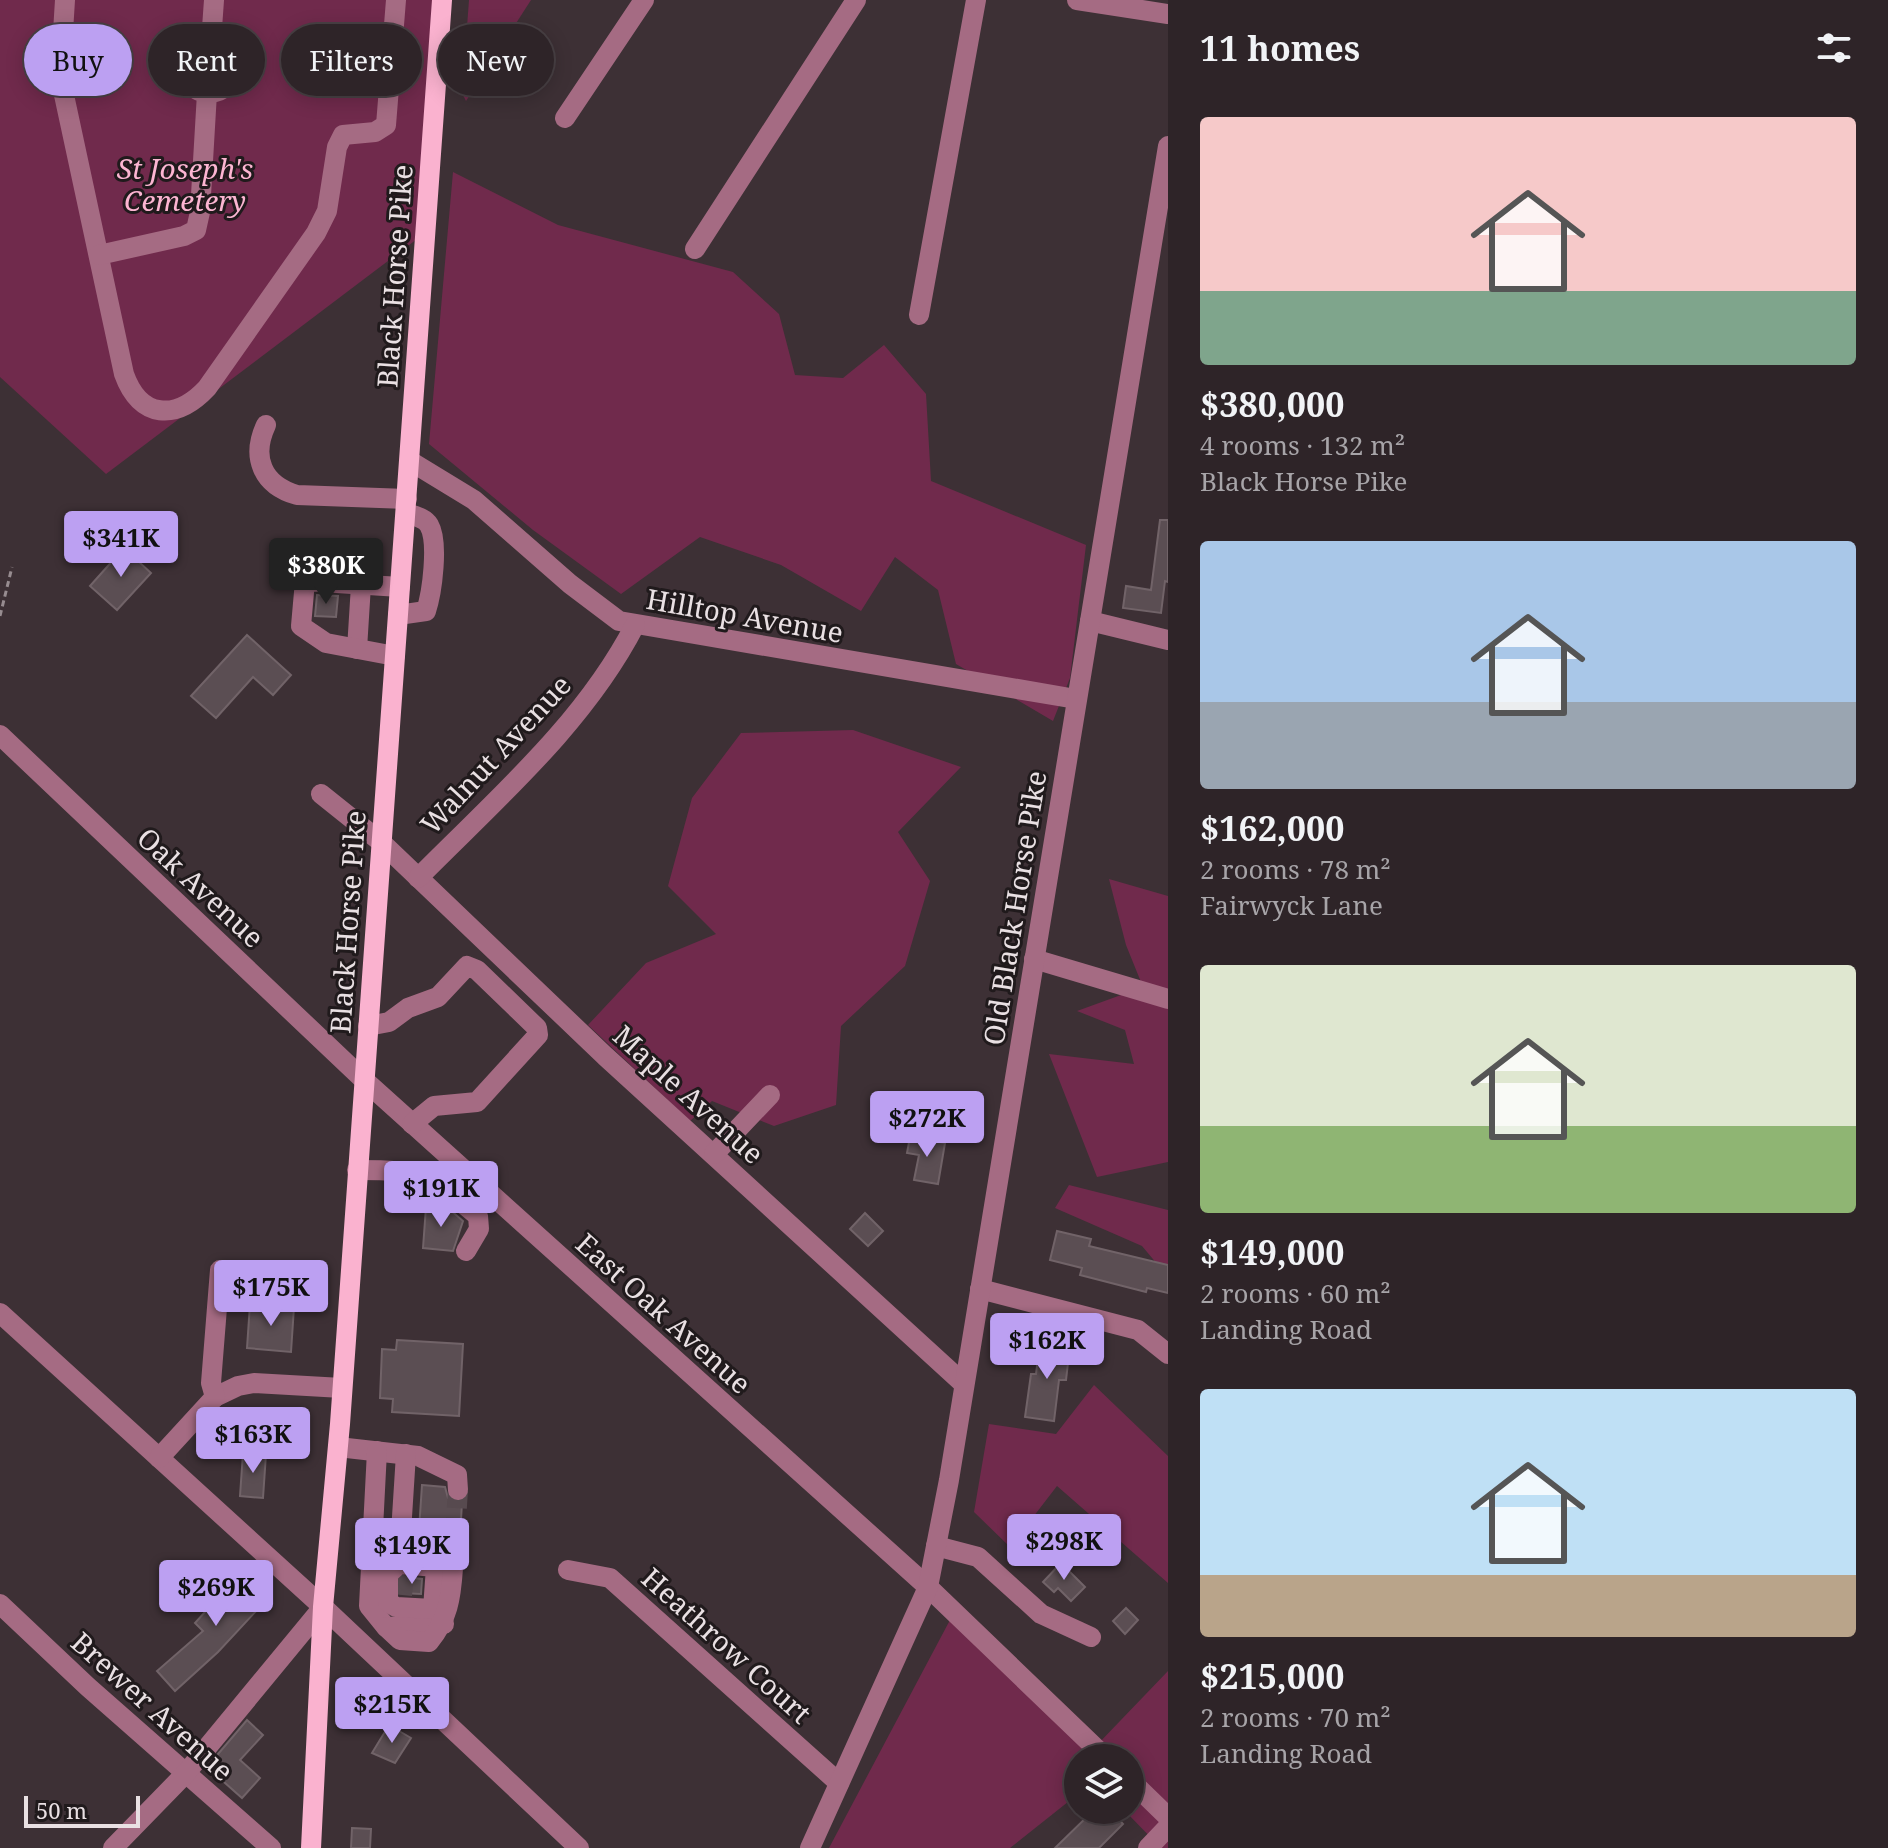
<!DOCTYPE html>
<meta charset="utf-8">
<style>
:root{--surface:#2e2428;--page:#3a3034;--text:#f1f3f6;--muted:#a7a4a8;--line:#494145;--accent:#bca0f2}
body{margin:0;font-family:"Noto Serif",serif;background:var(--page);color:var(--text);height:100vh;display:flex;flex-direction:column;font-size:30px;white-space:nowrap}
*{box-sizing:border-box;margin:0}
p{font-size:26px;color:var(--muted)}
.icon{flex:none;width:44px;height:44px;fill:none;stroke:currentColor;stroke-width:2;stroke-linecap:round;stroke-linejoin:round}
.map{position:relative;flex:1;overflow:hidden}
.details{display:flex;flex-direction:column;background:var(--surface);width:720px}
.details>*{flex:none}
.guide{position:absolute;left:24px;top:24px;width:760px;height:72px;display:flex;gap:16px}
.fabs{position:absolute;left:1064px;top:1744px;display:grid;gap:16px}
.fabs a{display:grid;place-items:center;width:80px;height:80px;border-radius:50%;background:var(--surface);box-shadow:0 4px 20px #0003,0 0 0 2px var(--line);font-size:40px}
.scale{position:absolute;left:24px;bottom:20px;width:116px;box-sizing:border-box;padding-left:8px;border:4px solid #e9e0e3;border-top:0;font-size:22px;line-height:28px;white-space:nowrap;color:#e9e0e3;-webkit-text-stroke:6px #201a1c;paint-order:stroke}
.price{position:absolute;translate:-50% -68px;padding:0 18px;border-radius:8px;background:var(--accent);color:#111;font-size:26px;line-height:52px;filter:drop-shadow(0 2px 4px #0008)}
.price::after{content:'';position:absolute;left:50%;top:48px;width:24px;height:18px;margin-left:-12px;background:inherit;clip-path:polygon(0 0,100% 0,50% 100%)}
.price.active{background:#222;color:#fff}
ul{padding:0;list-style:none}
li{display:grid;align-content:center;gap:16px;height:424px;padding:0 32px}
li span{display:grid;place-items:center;height:248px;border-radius:8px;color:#555}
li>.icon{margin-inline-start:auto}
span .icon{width:144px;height:144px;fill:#fffc;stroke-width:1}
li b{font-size:34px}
h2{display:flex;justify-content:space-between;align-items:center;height:96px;padding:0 32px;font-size:34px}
.tag{padding:0 28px;border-radius:36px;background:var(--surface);box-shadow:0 4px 20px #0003,0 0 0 2px var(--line);font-size:28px;line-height:72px}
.tag.active{background:var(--accent);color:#111}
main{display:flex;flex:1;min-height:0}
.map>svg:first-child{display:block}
.green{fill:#702a4c}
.building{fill:#5b4e53;stroke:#716368;stroke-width:2}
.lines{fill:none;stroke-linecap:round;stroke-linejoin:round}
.minor-tunnel{stroke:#574a4f;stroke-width:20;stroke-dasharray:20 10;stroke-linecap:butt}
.path{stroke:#978c90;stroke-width:3;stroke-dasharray:6 4;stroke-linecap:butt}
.minor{stroke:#a56b83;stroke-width:20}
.major{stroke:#fab2cf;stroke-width:20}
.labels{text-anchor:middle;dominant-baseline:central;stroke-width:6;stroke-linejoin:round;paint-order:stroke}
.park-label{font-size:28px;font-style:italic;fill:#fcb5d2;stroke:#201a1c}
.street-label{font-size:28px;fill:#e9e0e3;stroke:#201a1c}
</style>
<main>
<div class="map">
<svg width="1168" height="1848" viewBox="0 0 1168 1848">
<rect width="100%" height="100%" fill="#3d3035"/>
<g class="green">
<path d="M0,0H442L425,233L106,474L0,377Z"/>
<path d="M469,0H531L466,101L462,93Z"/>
<path d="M453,172L558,225L733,272L779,314L795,375L843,378L884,345L926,394L931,481L1086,545L1070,678L1053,721L956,664L938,590L895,557L861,611L781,565L700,537L621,594L533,530L429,444Z"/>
<path d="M853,730L961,767L898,832L930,881L905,966L841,1026L836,1105L774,1126L712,1101L690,1121L588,1025L646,963L716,934L668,886L692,798L741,733Z"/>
<path d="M1109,879L1168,896V1162L1097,1177L1049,1054L1134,1064L1125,1030L1077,1011L1143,987L1126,945Z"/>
<path d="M1069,1185L1168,1210V1277L1142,1246L1055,1208Z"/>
<path d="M1094,1385L1168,1456V1583L1057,1486L1010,1547L974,1512L989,1424L1056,1434Z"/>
<path d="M950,1620L1096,1746L1168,1671V1848H1161L1124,1810H1130V1758H1078V1794L1010,1848H829Z"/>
</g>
<g class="building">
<path d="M1160,520H1168V582L1165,581L1161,613L1123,608L1126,586L1151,590Z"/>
<path d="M124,548L151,573L117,610L90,586Z"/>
<path d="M317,595L338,596L336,617L315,616Z"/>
<path d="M247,635L291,675L273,695L253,677L216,718L191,696Z"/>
<path d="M910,1137L945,1143L938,1184L914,1180L919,1155L907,1153Z"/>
<path d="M426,1207L448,1208L463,1221L453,1251L423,1248Z"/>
<path d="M865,1213L883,1231L868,1246L850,1229Z"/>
<path d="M1057,1231L1091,1239L1089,1246L1168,1265V1293L1147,1288L1146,1292L1080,1275L1082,1268L1050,1260Z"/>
<path d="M250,1304L294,1307L291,1352L247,1348Z"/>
<path d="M397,1340L463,1344L459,1416L392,1412L393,1399L380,1398L382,1349L396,1350Z"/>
<path d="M1040,1342L1070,1346L1066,1380H1059L1054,1421L1025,1417L1031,1374H1036Z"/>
<path d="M243,1453L266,1454L263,1498L240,1496Z"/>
<path d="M422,1485L445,1487L448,1498L462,1502L459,1557L445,1558L439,1555L440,1531L419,1530Z"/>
<path d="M1061,1563L1085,1587L1071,1601L1058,1588L1054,1592L1043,1582Z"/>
<path d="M244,1569L271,1595L218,1652L175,1691L157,1671L203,1631L195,1623Z"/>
<path d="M404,1577L422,1579L421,1594L401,1593Z"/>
<path d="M1126,1608L1138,1620L1125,1634L1113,1621Z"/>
<path d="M247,1720L263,1735L240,1760L260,1778L242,1798L207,1767Z"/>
<path d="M389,1725L411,1738L395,1763L372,1753Z"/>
<path d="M1094,1810H1110L1123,1824L1099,1848H1055Z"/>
<path d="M352,1828L371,1829L370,1848H351Z"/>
</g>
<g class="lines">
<g class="minor-tunnel">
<path d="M453,1568L458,1490"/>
<path d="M402,1595L404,1575"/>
</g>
<path class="path" d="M0,616L12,567"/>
<g class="minor">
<path d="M65,0L61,64L64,95L124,374C140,419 176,421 207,388L316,233L327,211L337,147L343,135L375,132L386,125L396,0"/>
<path d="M1077,0L1168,14"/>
<path d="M211,42L214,0"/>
<circle cx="209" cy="68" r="25"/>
<path d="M565,118L644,0"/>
<path d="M695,249L856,0"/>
<path d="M99,255L184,236L196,230L200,212L207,93"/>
<path d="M919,315L976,0"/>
<path d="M266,425C251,457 262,485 297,495L407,499"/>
<path d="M410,461L474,500L570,584L619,621L1076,699"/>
<path d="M398,615L426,611C432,593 439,542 429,525C424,517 414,516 406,513"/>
<path d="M1090,621L1168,640"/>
<path d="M357,649L361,585"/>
<path d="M395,656L326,643L301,626L305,581L400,587"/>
<path d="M0,735L364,1080L928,1587L1106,1758"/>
<path d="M321,794L381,842L605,1056L964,1384"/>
<path d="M418,878C495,800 584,724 635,625"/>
<path d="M1034,959L1168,999"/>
<path d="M368,1026L389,1022L408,1008L438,997L467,966L477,970L537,1028L538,1035L477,1102L434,1106L412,1124"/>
<path d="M714,1154L770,1095"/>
<path d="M357,1170C423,1170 428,1174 478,1216L479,1229L466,1251"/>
<path d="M980,1289L1138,1330L1168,1354"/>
<path d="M0,1313L323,1607L579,1848"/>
<path d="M215,1397L238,1386L254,1383L342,1388"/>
<path d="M338,1447L418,1456L457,1475L458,1490"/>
<path d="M377,1451L369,1606L386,1627L444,1624"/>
<path d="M159,1458L215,1397L211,1383L220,1270L258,1273"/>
<path d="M936,1546L978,1557L1041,1614L1091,1637"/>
<path d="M399,1564L436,1567L433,1609L396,1607L388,1602V1574L399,1564L406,1454"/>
<path d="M568,1570L610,1578L839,1783"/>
<path d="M0,1604L88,1687L271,1848"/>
<path d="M386,1627L400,1640L429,1642C448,1619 451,1598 453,1568"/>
<path d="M1130,1780L1168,1817"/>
<path d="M113,1848L186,1773L323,1607"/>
<path d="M810,1848L928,1587L949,1480L1168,146"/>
<path d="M1148,1848L1168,1827"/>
</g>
<path class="major" d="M311,1848L323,1607L340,1424L442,0"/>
</g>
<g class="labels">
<g class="park-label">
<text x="185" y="168">St Joseph's<tspan x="185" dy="32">Cemetery</tspan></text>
</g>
<g class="street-label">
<text transform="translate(394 276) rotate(-86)">Black Horse Pike</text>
<text transform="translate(745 615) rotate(10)">Hilltop Avenue</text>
<text transform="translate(495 754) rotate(-47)">Walnut Avenue</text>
<text transform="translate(201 887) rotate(43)">Oak Avenue</text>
<text transform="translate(1014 908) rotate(-81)">Old Black Horse Pike</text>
<text transform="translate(347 922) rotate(-86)">Black Horse Pike</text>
<text transform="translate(689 1094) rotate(42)">Maple Avenue</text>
<text transform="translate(664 1313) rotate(42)">East Oak Avenue</text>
<text transform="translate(727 1645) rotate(42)">Heathrow Court</text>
<text transform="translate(153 1706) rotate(42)">Brewer Avenue</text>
</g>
</g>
</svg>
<div class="fabs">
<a><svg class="icon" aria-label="layers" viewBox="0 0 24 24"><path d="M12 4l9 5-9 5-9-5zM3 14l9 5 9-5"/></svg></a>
</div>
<div class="scale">50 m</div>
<b class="price" style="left:121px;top:579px">$341K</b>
<b class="price active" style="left:326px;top:606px">$380K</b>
<b class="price" style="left:927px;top:1159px">$272K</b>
<b class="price" style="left:441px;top:1229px">$191K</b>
<b class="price" style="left:271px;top:1328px">$175K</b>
<b class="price" style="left:1047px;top:1381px">$162K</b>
<b class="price" style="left:253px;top:1475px">$163K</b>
<b class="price" style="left:1064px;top:1582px">$298K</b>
<b class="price" style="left:412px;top:1586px">$149K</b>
<b class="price" style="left:216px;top:1628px">$269K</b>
<b class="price" style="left:392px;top:1745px">$215K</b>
<div class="guide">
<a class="tag active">Buy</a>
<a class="tag">Rent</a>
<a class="tag">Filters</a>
<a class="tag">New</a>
</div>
</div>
<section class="details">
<h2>11 homes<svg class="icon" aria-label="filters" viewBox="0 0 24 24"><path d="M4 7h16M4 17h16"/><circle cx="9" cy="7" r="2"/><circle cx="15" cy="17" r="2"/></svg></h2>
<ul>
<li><span style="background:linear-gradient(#f6c9c9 70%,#7fa58c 0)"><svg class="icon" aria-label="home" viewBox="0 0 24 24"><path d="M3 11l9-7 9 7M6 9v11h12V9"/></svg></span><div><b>$380,000</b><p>4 rooms · 132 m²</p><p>Black Horse Pike</p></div></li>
<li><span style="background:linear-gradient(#a9c7e8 65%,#9aa5b1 0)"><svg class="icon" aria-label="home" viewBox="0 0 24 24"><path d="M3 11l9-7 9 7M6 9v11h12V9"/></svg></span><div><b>$162,000</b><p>2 rooms · 78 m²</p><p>Fairwyck Lane</p></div></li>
<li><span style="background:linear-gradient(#dfe7d0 65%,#8fb573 0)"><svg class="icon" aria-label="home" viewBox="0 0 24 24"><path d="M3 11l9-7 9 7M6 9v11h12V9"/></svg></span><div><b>$149,000</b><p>2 rooms · 60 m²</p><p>Landing Road</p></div></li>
<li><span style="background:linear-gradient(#bfe0f5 75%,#b9a48a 0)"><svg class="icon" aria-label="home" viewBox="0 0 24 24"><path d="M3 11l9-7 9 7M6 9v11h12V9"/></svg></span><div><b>$215,000</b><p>2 rooms · 70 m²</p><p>Landing Road</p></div></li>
</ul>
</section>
</main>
